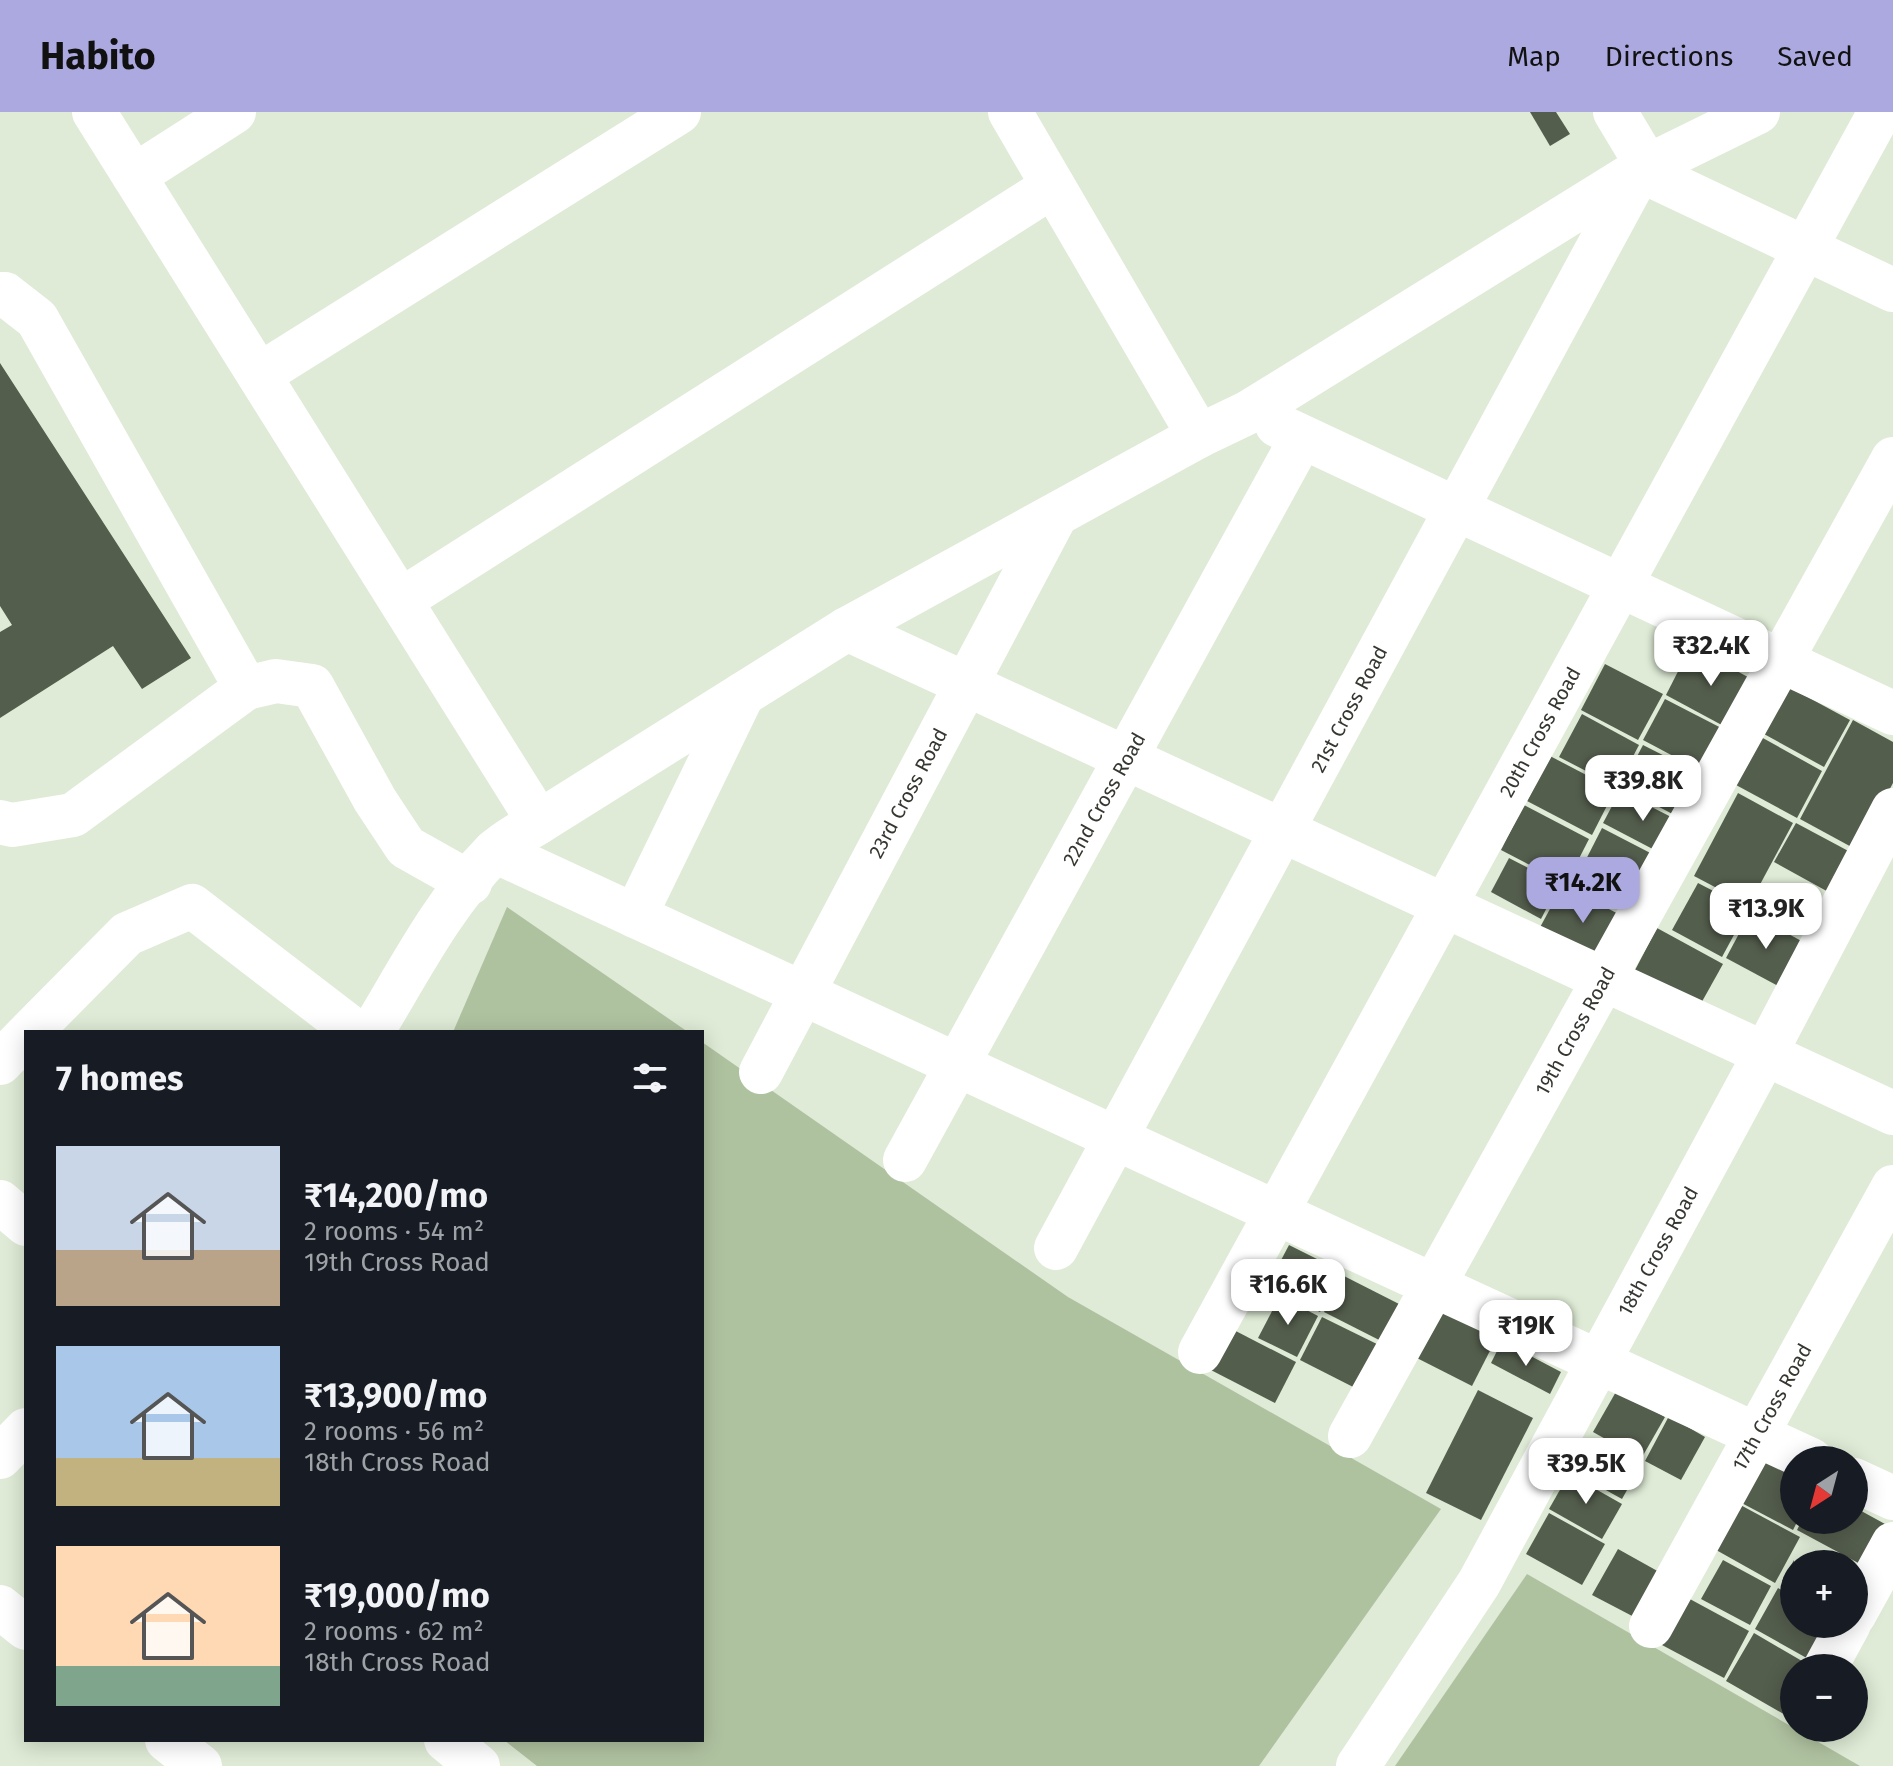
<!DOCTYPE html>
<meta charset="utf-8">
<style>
:root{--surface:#171b24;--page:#20242c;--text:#f1f3f6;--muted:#9ea1a6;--accent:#aca9e0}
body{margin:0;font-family:"Fira Sans",sans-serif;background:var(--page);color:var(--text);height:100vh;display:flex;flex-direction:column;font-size:30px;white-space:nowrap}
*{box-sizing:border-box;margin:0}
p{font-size:26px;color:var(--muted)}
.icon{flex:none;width:44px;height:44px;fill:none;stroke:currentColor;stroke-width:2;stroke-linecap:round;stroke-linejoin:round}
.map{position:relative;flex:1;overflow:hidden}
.details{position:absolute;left:24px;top:918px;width:680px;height:712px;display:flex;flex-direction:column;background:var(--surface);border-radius:0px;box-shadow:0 4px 20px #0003}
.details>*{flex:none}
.needle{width:52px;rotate:216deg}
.fabs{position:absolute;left:1780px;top:1334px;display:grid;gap:16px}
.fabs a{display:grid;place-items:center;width:88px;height:88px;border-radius:50%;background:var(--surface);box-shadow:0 4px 20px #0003;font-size:40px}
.price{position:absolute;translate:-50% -68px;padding:0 18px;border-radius:16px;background:#fff;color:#222;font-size:26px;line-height:52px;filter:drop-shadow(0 2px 4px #0008)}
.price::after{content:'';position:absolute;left:50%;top:48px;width:24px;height:18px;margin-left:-12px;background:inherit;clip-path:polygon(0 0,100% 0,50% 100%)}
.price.selected{background:var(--accent);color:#111}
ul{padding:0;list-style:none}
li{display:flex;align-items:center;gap:24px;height:200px;padding:0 32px}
li span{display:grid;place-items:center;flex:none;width:224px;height:160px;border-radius:0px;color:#555}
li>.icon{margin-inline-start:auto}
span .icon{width:96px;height:96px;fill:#fffc;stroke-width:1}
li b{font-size:34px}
h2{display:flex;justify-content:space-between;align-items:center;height:96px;padding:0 32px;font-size:34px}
header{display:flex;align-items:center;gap:48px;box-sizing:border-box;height:112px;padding:0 40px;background:var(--accent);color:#111}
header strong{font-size:38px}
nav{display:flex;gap:44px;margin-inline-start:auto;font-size:28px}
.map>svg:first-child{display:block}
.green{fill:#afc2a0}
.building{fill:#545e4d}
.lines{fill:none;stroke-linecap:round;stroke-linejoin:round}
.minor{stroke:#fff;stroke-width:44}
.labels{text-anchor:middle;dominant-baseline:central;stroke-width:8;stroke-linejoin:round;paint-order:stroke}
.street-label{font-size:20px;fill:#343830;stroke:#fff}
</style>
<header>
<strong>Habito</strong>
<nav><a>Map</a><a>Directions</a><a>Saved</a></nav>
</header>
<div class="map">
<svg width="1893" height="1654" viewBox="0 0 1893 1654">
<rect width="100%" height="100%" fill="#dfebd6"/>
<g class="green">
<path d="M507,795L688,920H453Z"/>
<path d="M702,930L1068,1185L1441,1397L1259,1654H537L504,1628H702Z"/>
<path d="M1527,1462L1860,1654H1395Z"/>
</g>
<g class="building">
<path d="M1530,0H1556L1570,22L1550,34Z"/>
<path d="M0,251L191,546L142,577L113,534L0,606V520L12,513L0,494Z"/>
<path d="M1691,534L1757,570L1731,618L1666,583Z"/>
<path d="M1605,552L1663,582L1638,628L1581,598Z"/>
<path d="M1789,575L1850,608L1824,655L1764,622Z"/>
<path d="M1665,587L1729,620L1707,662L1643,628Z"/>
<path d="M1582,602L1639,633L1617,675L1559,645Z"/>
<path d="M1853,608L1893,630V671L1857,738L1800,707Z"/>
<path d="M1761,625L1822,659L1797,706L1736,673Z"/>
<path d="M1643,633L1704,664L1682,707L1621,675Z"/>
<path d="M1550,644L1615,678L1592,723L1527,689Z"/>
<path d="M1620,679L1683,711L1666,744L1603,711Z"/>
<path d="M1738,681L1793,711L1749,793L1694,764Z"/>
<path d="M1524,693L1589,727L1566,772L1501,738Z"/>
<path d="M1796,711L1854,742L1832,782L1774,750Z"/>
<path d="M1602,716L1660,746L1630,803L1573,773Z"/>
<path d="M1509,746L1559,772L1541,807L1491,780Z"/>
<path d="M1698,771L1748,797L1722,845L1672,818Z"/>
<path d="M1563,773L1628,807L1604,853L1538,819Z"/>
<path d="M1750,801L1807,832L1782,876L1726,846Z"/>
<path d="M1657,816L1723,852L1699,895L1634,860Z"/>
<path d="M1289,1133L1341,1159L1320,1200L1268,1173Z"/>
<path d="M1342,1163L1403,1194L1385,1231L1324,1200Z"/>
<path d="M1280,1184L1318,1204L1297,1245L1258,1226Z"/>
<path d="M1436,1193L1497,1225L1472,1274L1411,1243Z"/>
<path d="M1322,1205L1383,1235L1361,1279L1300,1248Z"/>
<path d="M1228,1215L1296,1250L1275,1291L1207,1256Z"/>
<path d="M1502,1229L1561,1260L1550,1282L1491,1251Z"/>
<path d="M1478,1278L1533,1306L1481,1408L1426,1381Z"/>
<path d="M1617,1278L1665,1305L1641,1347L1593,1320Z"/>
<path d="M1669,1304L1705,1325L1681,1368L1645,1349Z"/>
<path d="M1594,1327L1641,1353L1622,1387L1575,1361Z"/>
<path d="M1759,1342L1794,1361V1408H1798L1793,1418L1734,1387Z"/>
<path d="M1569,1362L1622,1392L1602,1427L1549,1397Z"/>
<path d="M1733,1389L1800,1425L1775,1471L1709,1434Z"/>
<path d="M1854,1395L1885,1412L1862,1453L1797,1418L1802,1408H1854Z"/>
<path d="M1549,1401L1605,1432L1582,1473L1526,1442Z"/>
<path d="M1618,1437L1661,1461L1636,1506L1592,1483Z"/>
<path d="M1723,1448L1771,1474L1750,1513L1701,1487Z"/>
<path d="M1794,1448V1476L1782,1469Z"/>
<path d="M1778,1476L1794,1485V1512H1833L1812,1549L1755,1517Z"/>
<path d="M1688,1486L1749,1519L1724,1566L1662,1533Z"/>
<path d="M1754,1521L1814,1556H1794V1593L1787,1604L1726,1569Z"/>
</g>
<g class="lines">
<g class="minor">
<path d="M94,0L539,710"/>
<path d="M1010,0L1199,324"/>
<path d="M1615,0L1648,55"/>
<path d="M134,64L234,0"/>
<path d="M0,182H5L37,207L246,576L73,703L12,713L0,710"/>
<path d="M259,263L679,0"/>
<path d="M1277,313L1893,601"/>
<path d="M401,488L1053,74"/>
<path d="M847,517L1893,1001"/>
<path d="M246,576L276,569L312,574L375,688L406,735L470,771"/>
<path d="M495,739L1811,1348"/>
<path d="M635,804L743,582"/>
<path d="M30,920L127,822L192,794L356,920"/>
<path d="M372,920C409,859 443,792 493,741C506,728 525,719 539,710L847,517L1199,324L1249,300L1640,58L1758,0"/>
<path d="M0,951L26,924"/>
<path d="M761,960L1056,403"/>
<path d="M905,1048L1302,325"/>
<path d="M0,1090L26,1112"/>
<path d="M1056,1136L1640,58L1893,178"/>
<path d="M1200,1240L1880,0"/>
<path d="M1350,1324L1893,347"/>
<path d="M0,1345L26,1318"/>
<path d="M1854,1368L1893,1386"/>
<path d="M0,1495L26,1516"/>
<path d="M1854,1503L1893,1432"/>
<path d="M1651,1514L1893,1075"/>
<path d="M1825,1556L1849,1512"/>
<path d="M167,1628L200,1654"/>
<path d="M446,1628L478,1654"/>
<path d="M1358,1654L1479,1471L1765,942L1893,698"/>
</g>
</g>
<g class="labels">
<g class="street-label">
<text transform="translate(1349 597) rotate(-62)">21st Cross Road</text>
<text transform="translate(1540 620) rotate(-61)">20th Cross Road</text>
<text transform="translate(908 681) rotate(-62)">23rd Cross Road</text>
<text transform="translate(1104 687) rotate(-61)">22nd Cross Road</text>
<text transform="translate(1575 919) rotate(-61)">19th Cross Road</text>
<text transform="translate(1658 1139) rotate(-61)">18th Cross Road</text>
<text transform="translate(1772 1295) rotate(-61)">17th Cross Road</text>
</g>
</g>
</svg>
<div class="fabs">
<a><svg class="needle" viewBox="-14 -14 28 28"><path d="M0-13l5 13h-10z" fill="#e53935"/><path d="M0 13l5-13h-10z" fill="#9ea1a6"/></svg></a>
<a>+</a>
<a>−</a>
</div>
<b class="price" style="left:1711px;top:576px">₹32.4K</b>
<b class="price" style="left:1643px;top:711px">₹39.8K</b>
<b class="price selected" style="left:1583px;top:813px">₹14.2K</b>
<b class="price" style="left:1766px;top:839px">₹13.9K</b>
<b class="price" style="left:1288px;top:1215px">₹16.6K</b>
<b class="price" style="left:1526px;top:1256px">₹19K</b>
<b class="price" style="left:1586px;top:1394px">₹39.5K</b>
<section class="details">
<h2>7 homes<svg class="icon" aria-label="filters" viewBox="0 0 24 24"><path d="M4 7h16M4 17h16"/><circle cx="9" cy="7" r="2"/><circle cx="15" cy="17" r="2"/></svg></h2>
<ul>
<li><span style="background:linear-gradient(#c9d6e8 65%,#b9a48a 0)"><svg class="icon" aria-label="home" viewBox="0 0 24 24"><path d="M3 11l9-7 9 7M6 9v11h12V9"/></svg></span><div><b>₹14,200/mo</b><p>2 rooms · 54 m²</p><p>19th Cross Road</p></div></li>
<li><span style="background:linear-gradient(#a9c7e8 70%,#c2b280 0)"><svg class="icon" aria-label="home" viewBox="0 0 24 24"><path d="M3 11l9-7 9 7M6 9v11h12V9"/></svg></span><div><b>₹13,900/mo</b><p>2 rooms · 56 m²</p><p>18th Cross Road</p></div></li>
<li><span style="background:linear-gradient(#ffd9b3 75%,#7fa58c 0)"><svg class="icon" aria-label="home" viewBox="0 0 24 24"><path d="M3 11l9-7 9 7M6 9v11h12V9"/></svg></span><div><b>₹19,000/mo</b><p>2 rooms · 62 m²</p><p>18th Cross Road</p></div></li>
</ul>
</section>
</div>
